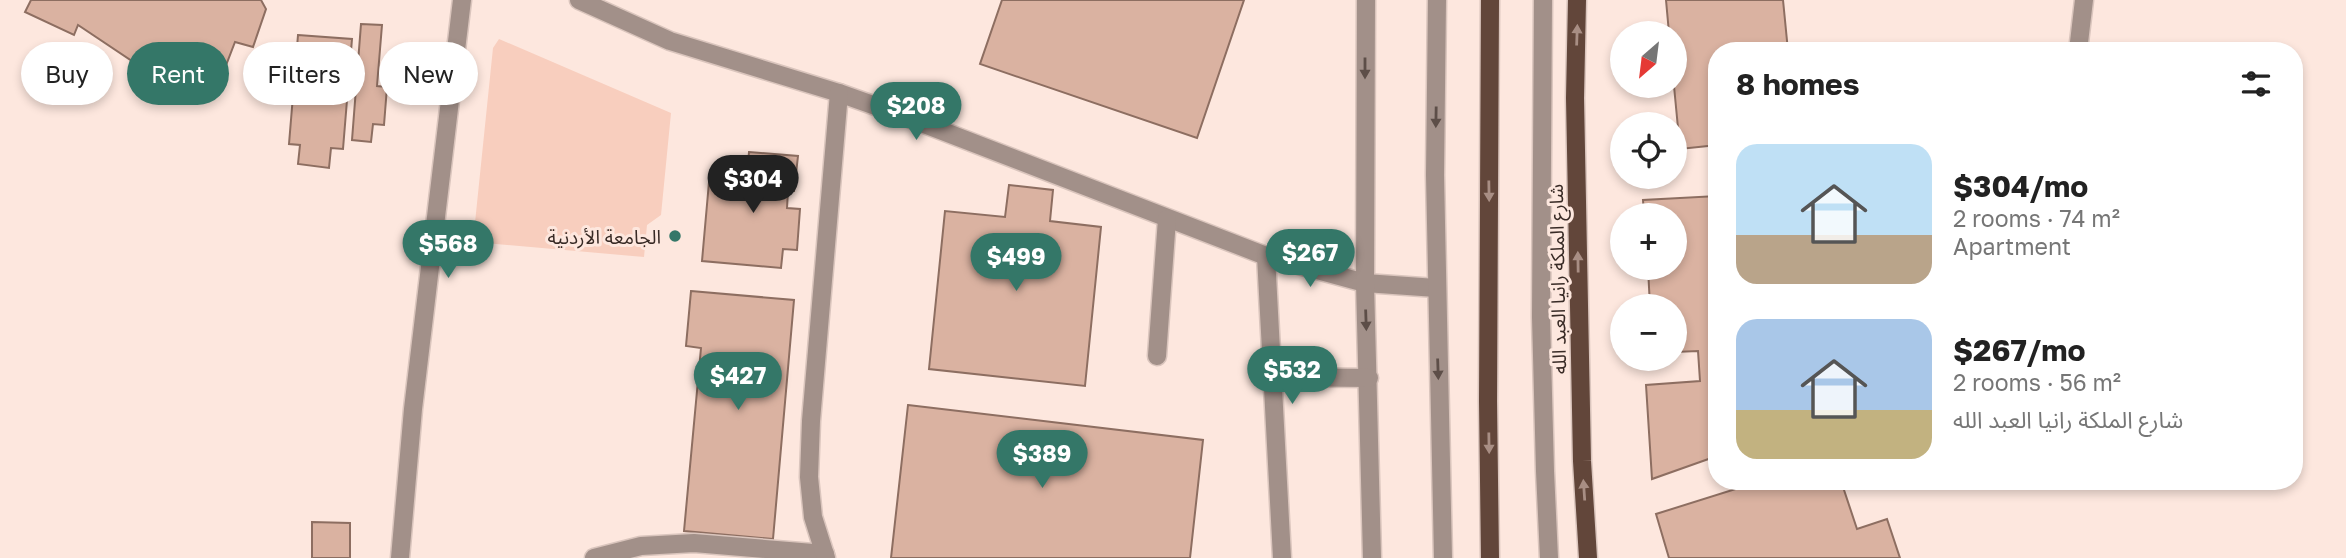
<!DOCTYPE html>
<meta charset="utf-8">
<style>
:root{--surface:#fff;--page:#f2f2f2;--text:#222;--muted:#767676;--accent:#347768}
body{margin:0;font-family:"Golos Text","Noto Sans Arabic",sans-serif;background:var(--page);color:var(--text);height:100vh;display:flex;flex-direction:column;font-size:26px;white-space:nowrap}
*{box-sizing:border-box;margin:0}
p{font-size:23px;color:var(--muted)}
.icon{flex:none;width:38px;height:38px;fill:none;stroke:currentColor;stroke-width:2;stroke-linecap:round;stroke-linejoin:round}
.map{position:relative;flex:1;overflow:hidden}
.sheet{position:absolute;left:1708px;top:42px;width:595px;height:448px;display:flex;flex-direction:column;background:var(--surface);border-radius:28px;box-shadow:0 4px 10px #0003}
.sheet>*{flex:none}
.guide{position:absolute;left:21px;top:42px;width:665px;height:63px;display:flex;gap:14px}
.needle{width:46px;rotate:208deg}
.buttons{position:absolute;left:1610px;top:21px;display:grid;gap:14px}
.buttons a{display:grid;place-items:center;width:77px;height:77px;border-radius:50%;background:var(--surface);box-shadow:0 4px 10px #0003;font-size:35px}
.price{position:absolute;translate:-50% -60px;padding:0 16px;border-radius:24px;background:var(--accent);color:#fff;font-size:23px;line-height:46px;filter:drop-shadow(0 2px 4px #0008)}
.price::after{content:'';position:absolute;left:50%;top:42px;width:21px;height:16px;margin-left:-10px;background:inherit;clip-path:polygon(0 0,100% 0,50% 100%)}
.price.active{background:#222;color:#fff}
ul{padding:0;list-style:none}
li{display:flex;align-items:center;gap:21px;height:175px;padding:0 28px}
li span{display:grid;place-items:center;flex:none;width:196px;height:140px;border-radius:21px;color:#555}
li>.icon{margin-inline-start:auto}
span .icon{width:84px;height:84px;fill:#fffc;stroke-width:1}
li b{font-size:30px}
h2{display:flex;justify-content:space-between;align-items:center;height:84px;padding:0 28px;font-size:30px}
.chip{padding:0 24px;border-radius:32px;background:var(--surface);box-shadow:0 4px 10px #0003;font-size:24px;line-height:63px}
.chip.active{background:var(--accent);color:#fff}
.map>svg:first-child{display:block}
.green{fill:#f8cebe}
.building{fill:#dab2a1;stroke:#8d6e61;stroke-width:2}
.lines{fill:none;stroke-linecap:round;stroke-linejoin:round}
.minor-casing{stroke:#dac5bd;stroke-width:21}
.major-casing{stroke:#dac5bd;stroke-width:21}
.minor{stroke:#a29089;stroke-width:18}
.major{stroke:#62463a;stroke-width:18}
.oneway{fill:#a88e84}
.oneway2{fill:#5d4e48}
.poi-dot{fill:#347768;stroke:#fde7de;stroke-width:2.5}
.labels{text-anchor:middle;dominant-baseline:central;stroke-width:6;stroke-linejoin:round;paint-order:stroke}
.poi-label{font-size:19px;fill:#382a25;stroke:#fde7de;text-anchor:end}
.street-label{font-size:19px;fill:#382a25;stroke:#fde7de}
</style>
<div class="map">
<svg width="2346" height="558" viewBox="0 0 2346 558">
<rect width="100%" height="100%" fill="#fde7de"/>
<path class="green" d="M499,39L671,113L661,215L647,225L644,257L473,242L493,48Z"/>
<g class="building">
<path d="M31,0H261L266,9L253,47L235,42L215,94L138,65L78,25L74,35L25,12Z"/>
<path d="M1002,0H1244L1197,138L980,64Z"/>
<path d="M1666,0H1783L1788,51H1717V145L1680,149L1674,86L1675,33H1669Z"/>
<path d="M361,24L382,25L377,86L387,87L384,125L373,124L371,142L352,140Z"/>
<path d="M298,35L352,39L343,149L331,148L329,168L298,164L300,145L289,144Z"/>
<path d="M749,152L798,156L794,191H788L787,208L800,209L797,250L783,249L781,268L702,261L709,182L746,186Z"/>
<path d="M1009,185L1053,190L1050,221L1101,227L1085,386L929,369L945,211L1005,217Z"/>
<path d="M1717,196V456L1652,479L1646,385L1700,381L1698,351L1675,352V306H1650L1648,268H1675V215H1644L1643,200Z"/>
<path d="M691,291L794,300L773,539L684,531L701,348L686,346Z"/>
<path d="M908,405L1203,440L1190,558H891Z"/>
<path d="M1761,481H1841L1857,529L1887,519L1900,558H1669L1656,514Z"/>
<path d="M312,522L350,523V558H312Z"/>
</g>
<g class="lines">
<g class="minor-casing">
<g id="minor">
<path d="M579,0L670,41L839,93L901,115L1266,256L1365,283L1436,288"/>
<path d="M1366,0L1365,283L1372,558"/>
<path d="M1437,0L1435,175L1443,558"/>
<path d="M1543,0L1541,317L1545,471L1549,558"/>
<path d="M2078,51L2084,0"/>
<path d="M1266,256L1282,558"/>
<path d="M1157,356L1167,219"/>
<path d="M1271,377L1369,378"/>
<path d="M400,558L413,409L462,0"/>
<path d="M594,558L641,546L694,543L825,554"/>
<path d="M826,558L813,517L809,477L811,421L839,93"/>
</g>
</g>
<g class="major-casing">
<g id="major">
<path d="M1490,0L1488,401L1490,558"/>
<path d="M1577,0L1575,98L1582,461L1588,558"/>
</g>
</g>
<use href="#minor" class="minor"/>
<use href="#major" class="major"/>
</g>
<defs><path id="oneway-solid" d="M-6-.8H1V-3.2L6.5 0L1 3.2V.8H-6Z" transform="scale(1.75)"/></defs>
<g class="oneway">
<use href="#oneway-solid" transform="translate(1577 35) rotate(-88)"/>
<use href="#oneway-solid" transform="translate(1489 191) rotate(89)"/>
<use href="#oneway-solid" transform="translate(1578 262) rotate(-91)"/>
<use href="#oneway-solid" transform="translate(1489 443) rotate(89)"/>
<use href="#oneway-solid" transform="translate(1584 490) rotate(-94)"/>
</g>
<g class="oneway2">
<use href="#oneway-solid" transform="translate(1365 68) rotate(90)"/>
<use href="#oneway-solid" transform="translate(1436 117) rotate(91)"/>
<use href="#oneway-solid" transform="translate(1366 320) rotate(88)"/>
<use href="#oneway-solid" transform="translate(1438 369) rotate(88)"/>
</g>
<circle class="poi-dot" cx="675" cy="236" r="7"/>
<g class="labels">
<g class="poi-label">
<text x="661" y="236">الجامعة الأردنية</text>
</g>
<g class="street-label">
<text transform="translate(1557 279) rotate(-91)">شارع الملكة رانيا العبد الله</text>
</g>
</g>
</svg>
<div class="buttons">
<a><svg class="needle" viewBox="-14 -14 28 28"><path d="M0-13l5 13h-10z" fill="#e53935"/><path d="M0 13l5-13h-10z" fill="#767676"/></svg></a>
<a><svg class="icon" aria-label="locate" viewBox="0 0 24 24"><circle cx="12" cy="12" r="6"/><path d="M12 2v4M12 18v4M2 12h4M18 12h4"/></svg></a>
<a>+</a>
<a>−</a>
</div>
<b class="price" style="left:916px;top:142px">$208</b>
<b class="price active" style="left:753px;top:215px">$304</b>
<b class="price" style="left:448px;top:280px">$568</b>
<b class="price" style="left:1310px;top:289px">$267</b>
<b class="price" style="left:1016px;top:293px">$499</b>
<b class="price" style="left:1292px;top:406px">$532</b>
<b class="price" style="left:738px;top:412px">$427</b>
<b class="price" style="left:1042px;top:490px">$389</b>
<div class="guide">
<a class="chip">Buy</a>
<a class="chip active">Rent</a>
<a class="chip">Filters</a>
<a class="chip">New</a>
</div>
<section class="sheet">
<h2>8 homes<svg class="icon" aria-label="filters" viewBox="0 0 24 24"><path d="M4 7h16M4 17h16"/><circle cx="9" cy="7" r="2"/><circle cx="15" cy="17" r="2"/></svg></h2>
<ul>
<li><span style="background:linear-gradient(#bfe0f5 65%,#b9a48a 0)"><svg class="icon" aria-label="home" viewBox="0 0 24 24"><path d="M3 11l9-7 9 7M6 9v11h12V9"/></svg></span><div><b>$304/mo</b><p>2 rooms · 74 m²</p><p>Apartment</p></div></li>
<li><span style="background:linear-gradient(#a9c7e8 65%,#c2b280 0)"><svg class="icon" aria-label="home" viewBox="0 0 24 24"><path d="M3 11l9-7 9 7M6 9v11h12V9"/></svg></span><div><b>$267/mo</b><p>2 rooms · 56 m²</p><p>شارع الملكة رانيا العبد الله</p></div></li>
</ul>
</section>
</div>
